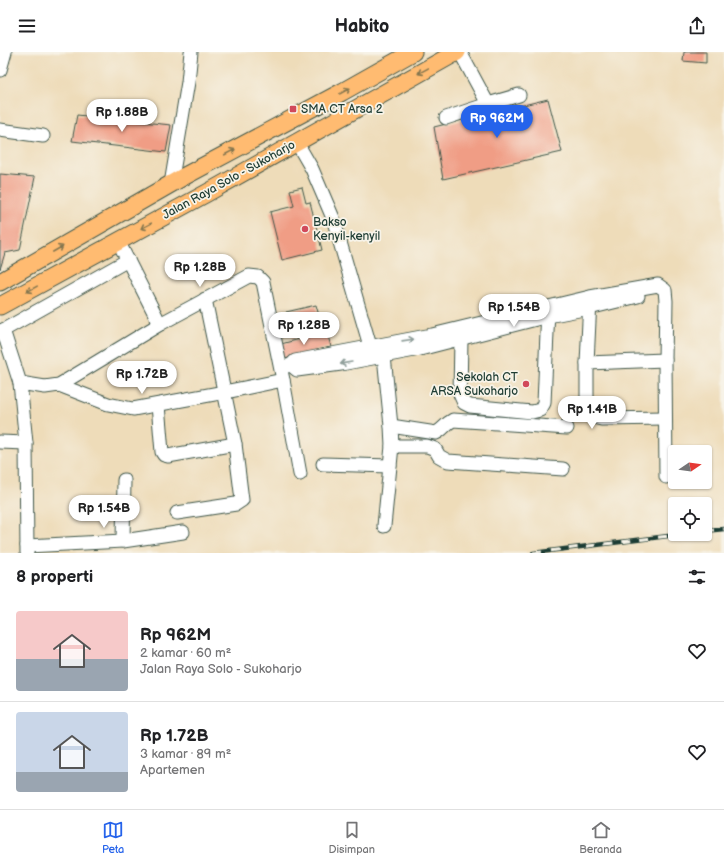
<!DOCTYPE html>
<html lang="id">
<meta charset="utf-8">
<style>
:root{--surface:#fff;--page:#f2f2f2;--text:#202124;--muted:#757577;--line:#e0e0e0;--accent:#2563eb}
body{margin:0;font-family:"Balsamiq Sans",sans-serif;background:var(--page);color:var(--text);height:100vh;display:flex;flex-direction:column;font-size:15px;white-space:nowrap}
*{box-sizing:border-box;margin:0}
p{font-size:13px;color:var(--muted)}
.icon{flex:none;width:22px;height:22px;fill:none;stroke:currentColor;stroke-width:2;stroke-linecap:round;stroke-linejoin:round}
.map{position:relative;height:501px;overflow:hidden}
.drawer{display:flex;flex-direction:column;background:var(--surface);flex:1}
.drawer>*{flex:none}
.needle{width:26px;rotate:77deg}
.controls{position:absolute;left:668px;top:393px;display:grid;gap:8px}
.controls a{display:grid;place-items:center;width:44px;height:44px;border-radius:4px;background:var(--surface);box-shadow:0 1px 3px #0004;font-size:20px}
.price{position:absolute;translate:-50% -34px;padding:0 9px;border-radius:14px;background:#fff;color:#222;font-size:13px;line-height:26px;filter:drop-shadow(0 1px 2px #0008)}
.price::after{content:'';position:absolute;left:50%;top:24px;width:12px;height:9px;margin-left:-6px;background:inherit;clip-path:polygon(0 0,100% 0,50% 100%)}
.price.current{background:var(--accent);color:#fff}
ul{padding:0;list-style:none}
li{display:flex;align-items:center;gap:12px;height:100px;padding:0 16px}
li+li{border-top:1px solid var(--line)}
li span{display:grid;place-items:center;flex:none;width:112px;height:80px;border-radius:4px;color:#555}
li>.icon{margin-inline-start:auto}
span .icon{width:48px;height:48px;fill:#fffc;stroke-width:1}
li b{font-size:17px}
h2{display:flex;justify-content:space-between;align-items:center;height:48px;padding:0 16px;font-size:17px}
header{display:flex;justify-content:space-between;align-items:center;height:52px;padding:0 16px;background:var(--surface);font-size:18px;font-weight:700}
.dock{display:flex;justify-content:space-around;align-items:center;height:56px;border-top:1px solid var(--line);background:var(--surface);font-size:11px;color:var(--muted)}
.dock a{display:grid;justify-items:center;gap:2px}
.dock .current{color:var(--accent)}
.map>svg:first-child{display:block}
.building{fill:#f09d85}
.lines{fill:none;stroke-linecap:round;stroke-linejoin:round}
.minor-casing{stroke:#3e5548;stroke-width:15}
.major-casing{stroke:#3e5548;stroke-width:19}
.minor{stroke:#fff;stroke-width:13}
.major{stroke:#ffbb71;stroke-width:17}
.rail-casing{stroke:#1f3d34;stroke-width:4.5}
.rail{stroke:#f7f3e8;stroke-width:3;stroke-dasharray:9;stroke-linecap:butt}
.oneway{stroke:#84764f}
.oneway2{stroke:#8f9e9a}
.poi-dot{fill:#d1495b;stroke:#f7f3e8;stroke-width:1.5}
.labels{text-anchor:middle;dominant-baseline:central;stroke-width:3.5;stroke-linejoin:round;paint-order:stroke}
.poi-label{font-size:12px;fill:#1f3d34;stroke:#f7f3e8;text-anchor:start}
.street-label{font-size:12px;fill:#1f3d34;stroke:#f7f3e8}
</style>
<header><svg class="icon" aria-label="menu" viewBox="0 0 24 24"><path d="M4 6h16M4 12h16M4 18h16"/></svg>Habito<svg class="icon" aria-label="share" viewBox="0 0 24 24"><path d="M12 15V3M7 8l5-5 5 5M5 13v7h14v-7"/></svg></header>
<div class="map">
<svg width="724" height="501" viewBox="0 0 724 501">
<rect width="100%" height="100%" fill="#f7f3e8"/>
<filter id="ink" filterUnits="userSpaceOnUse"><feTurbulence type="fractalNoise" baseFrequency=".025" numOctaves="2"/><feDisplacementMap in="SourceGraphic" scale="8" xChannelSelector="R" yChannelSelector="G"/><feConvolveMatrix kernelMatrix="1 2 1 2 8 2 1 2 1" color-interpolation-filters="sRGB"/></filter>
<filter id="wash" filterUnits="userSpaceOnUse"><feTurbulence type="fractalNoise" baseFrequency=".012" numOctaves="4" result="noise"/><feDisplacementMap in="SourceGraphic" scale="16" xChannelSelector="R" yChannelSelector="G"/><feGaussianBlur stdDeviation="0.9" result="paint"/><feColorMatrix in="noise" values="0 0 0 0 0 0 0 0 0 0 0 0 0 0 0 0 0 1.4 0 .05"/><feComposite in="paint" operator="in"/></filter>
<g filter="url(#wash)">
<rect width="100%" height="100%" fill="#eedcb9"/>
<g id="blocks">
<g class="building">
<path d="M684,0H706V11L683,9Z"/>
<path d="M548,47L562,100L443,127L434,75Z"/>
<path d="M77,63L171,73L166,100L72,89Z"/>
<path d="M0,122L35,125L20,198L5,201L0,217Z"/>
<path d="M302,135L306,151L310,150L322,198L282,208L270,160L294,154L290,138Z"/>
<path d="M316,253L323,278L292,286L290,279L288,280L285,269L288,268L286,260Z"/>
<path d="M327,280L331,295L281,308L277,293Z"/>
</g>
</g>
</g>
<g filter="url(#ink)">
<use href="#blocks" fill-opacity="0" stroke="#3e5548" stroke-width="1"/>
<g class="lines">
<g class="minor-casing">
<g id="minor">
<path d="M460,0L488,52L519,43"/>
<path d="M0,18L5,0"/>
<path d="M446,66L488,52"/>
<path d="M0,78L43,84"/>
<path d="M297,91L312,117L333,166L370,294"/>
<path d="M171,132L188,30L191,0"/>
<path d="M118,189L160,272"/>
<path d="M590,248L587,311L665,308"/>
<path d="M3,278L20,331"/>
<path d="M0,280L128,208"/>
<path d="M461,287L460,342L464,351L470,354L532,360L540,358L544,351L548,257"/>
<path d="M384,304L391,374L392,394H427L435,397L439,404L448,409L563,417"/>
<path d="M587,311V356C591,364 595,366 602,367L665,366"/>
<path d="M291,313L297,318L341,312L420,297L548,264L589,256L638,244"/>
<path d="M287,314L291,313L295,309L432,283L590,245L658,233L665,238L666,249L665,308L666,425"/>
<path d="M59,333L108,352L133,357L225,340L283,328"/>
<path d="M158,353L162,400L164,403L168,404L235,392"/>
<path d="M391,374L436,381C443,378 445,372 453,368L567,376"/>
<path d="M0,390L26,391"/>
<path d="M323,412L390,414"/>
<path d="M177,461L236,452L242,448L235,392L205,247"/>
<path d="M384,474L392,394"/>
<path d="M123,489L124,428"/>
<path d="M27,494L123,489L183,480"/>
<path d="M27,501L26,391L20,331L45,335L59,333L160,272L249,224L258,225L263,230L283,328L300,422"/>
</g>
</g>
<g class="major-casing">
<g id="major">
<path d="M0,230L183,125L342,40L413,0"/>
<path d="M0,254L207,141L457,0"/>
</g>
</g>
<use href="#minor" class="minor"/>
<use href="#major" class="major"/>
<g class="rail-casing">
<g id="rail">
<path d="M705,479L724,477"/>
<path d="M533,501L684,482"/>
</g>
</g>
<use href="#rail" class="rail"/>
</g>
<defs><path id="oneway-shaft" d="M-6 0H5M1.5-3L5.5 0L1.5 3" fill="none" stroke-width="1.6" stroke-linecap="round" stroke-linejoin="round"/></defs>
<g class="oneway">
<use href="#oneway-shaft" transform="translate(423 19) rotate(151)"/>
<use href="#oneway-shaft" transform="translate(345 39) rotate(-29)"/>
<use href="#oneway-shaft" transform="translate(230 100) rotate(-28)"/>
<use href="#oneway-shaft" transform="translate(146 174) rotate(152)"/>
<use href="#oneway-shaft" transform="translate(58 197) rotate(-30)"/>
<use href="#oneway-shaft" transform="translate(32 237) rotate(151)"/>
</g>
<g class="oneway2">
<use href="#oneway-shaft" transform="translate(408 288) rotate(-8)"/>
<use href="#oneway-shaft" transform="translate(346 311) rotate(170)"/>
</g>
</g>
<g class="poi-dot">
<rect x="289" y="53" width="8" height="8" rx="2"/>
<circle cx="305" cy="177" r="4"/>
<circle cx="526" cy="332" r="4"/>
</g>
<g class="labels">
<g class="poi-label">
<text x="301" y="57">SMA CT Arsa 2</text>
<text x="313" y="170">Bakso<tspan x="313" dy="14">Kenyil-kenyil</tspan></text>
<text x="518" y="325" text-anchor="end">Sekolah CT<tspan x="518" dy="14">ARSA Sukoharjo</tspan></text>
</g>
<g class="street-label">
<text transform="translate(229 128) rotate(-29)">Jalan Raya Solo - Sukoharjo</text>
</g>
</g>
</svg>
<div class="controls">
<a><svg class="needle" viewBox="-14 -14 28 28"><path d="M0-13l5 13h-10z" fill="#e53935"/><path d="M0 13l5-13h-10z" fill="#757577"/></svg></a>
<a><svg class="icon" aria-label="locate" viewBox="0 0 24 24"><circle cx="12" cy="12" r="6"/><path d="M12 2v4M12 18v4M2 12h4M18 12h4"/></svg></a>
</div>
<b class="price" style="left:122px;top:81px">Rp 1.88B</b>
<b class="price current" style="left:497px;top:87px">Rp 962M</b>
<b class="price" style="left:200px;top:236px">Rp 1.28B</b>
<b class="price" style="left:514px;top:276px">Rp 1.54B</b>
<b class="price" style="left:304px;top:294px">Rp 1.28B</b>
<b class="price" style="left:142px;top:343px">Rp 1.72B</b>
<b class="price" style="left:592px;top:378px">Rp 1.41B</b>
<b class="price" style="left:104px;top:477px">Rp 1.54B</b>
</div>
<section class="drawer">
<h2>8 properti<svg class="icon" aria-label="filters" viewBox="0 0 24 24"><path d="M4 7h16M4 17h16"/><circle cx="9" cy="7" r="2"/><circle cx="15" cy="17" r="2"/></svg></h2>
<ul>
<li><span style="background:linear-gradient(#f6c9c9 60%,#9aa5b1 0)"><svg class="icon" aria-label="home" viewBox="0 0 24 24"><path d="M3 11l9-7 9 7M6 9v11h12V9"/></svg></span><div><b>Rp 962M</b><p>2 kamar · 60 m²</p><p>Jalan Raya Solo - Sukoharjo</p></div><svg class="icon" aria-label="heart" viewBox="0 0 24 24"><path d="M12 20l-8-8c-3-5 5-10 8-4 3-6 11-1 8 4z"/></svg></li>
<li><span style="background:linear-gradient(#c9d6e8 75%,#9aa5b1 0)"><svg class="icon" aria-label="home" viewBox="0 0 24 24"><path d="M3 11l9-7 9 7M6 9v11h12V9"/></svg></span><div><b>Rp 1.72B</b><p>3 kamar · 89 m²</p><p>Apartemen</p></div><svg class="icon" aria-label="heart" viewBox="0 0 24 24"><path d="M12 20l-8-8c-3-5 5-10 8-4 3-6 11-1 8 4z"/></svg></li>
</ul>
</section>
<nav class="dock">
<a class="current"><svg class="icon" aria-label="map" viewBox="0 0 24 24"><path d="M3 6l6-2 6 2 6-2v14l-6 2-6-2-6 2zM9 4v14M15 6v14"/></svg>Peta</a>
<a><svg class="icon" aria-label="saved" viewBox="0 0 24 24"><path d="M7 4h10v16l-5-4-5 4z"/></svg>Disimpan</a>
<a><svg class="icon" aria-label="home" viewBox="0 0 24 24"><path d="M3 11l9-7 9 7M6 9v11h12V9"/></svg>Beranda</a>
</nav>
